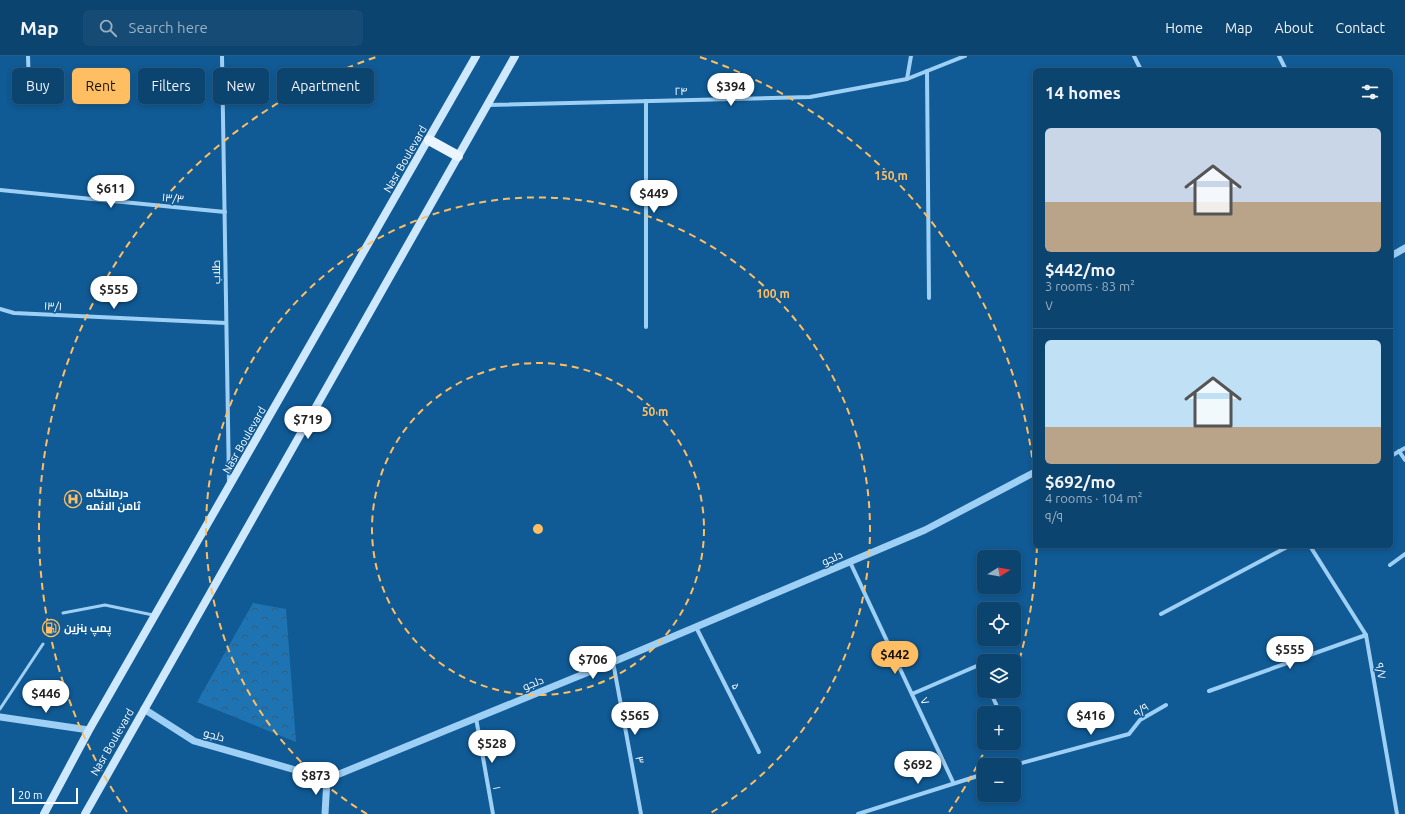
<!DOCTYPE html>
<meta charset="utf-8">
<style>
:root{--surface:#0c4470;--page:#154b75;--text:#f1f3f6;--muted:#9ab0c3;--line:#2c5c83;--accent:#ffbe61}
body{margin:0;font-family:Ubuntu,Cairo,sans-serif;background:var(--page);color:var(--text);height:100vh;display:flex;flex-direction:column;font-size:15px;white-space:nowrap}
*{box-sizing:border-box;margin:0}
p{font-size:13px;color:var(--muted)}
.icon{flex:none;width:22px;height:22px;fill:none;stroke:currentColor;stroke-width:2;stroke-linecap:round;stroke-linejoin:round}
.map{position:relative;flex:1;overflow:hidden}
.side{position:absolute;left:1033px;top:12px;width:360px;height:480px;display:flex;flex-direction:column;background:var(--surface);border-radius:6px;box-shadow:0 2px 6px #0003,0 0 0 1px var(--line)}
.side>*{flex:none}
.guide{position:absolute;left:12px;top:12px;width:380px;height:36px;display:flex;gap:8px}
.needle{width:26px;rotate:79deg}
.tools{position:absolute;left:977px;top:494px;display:grid;gap:8px}
.tools a{display:grid;place-items:center;width:44px;height:44px;border-radius:6px;background:var(--surface);box-shadow:0 2px 6px #0003,0 0 0 1px var(--line);font-size:20px}
.scale{position:absolute;left:12px;bottom:10px;width:66px;box-sizing:border-box;padding-left:4px;border:2px solid #fff;border-top:0;font-size:11px;line-height:14px;white-space:nowrap;color:#fff;-webkit-text-stroke:3px #105a95;paint-order:stroke}
.price{position:absolute;translate:-50% -34px;padding:0 9px;border-radius:14px;background:#fff;color:#222;font-size:13px;line-height:26px;filter:drop-shadow(0 1px 2px #0008)}
.price::after{content:'';position:absolute;left:50%;top:24px;width:12px;height:9px;margin-left:-6px;background:inherit;clip-path:polygon(0 0,100% 0,50% 100%)}
.price.on{background:var(--accent);color:#111}
ul{padding:0;list-style:none}
li{display:grid;align-content:center;gap:8px;height:212px;padding:0 12px}
li+li{border-top:1px solid var(--line)}
li span{display:grid;place-items:center;height:124px;border-radius:6px;color:#555}
li>.icon{margin-inline-start:auto}
span .icon{width:72px;height:72px;fill:#fffc;stroke-width:1}
li b{font-size:17px}
h2{display:flex;justify-content:space-between;align-items:center;height:48px;padding:0 12px;font-size:17px}
.chip{padding:0 14px;border-radius:6px;background:var(--surface);box-shadow:0 2px 6px #0003,0 0 0 1px var(--line);font-size:14px;line-height:36px}
.chip.on{background:var(--accent);color:#111}
header{display:flex;align-items:center;gap:24px;box-sizing:border-box;height:56px;padding:0 20px;background:var(--surface);border-bottom:1px solid var(--line)}
header strong{font-size:19px}
nav{display:flex;gap:22px;margin-inline-start:auto;font-size:14px}
.search{width:280px;height:36px;background:var(--page);display:flex;align-items:center;gap:10px;box-sizing:border-box;padding:0 14px;border-radius:6px;color:var(--muted);font-size:15px}
.map>svg:first-child{display:block}
.park{fill:url(#park-crowns)}
.lines{fill:none;stroke-linecap:round;stroke-linejoin:round}
.service{stroke:#9ecff4;stroke-width:3}
.minor{stroke:#9ecff4;stroke-width:4}
.tertiary{stroke:#9ecff4;stroke-width:7}
.secondary{stroke:#cee8fd;stroke-width:8}
.primary{stroke:#ebf5ff;stroke-width:10}
.ring{fill:none;stroke:#ffbe61;stroke-width:2;stroke-dasharray:7 5}
.labels{text-anchor:middle;dominant-baseline:central;stroke-width:3;stroke-linejoin:round;paint-order:stroke}
.street-label{font-size:11px;fill:#fff;stroke:#105a95}
.poi-label{font-size:11px;font-weight:bold;fill:#fff;stroke:#105a95;text-anchor:start}
.centre{fill:#ffbe61;stroke:#105a95;stroke-width:2}
.ring-label{font-size:12px;text-anchor:middle;font-weight:bold;fill:#ffbe61;stroke:#105a95;stroke-width:3;stroke-linejoin:round;paint-order:stroke}
</style>
<header>
<strong>Map</strong>
<div class="search"><svg class="icon" aria-label="search" viewBox="0 0 24 24"><circle cx="10" cy="10" r="6"/><path d="M15 15l6 6"/></svg>Search here</div>
<nav><a>Home</a><a>Map</a><a>About</a><a>Contact</a></nav>
</header>
<div class="map">
<svg width="1405" height="758" viewBox="0 0 1405 758">
<defs>
<pattern id="park-crowns" width="20" height="18" patternUnits="userSpaceOnUse"><rect width="20" height="18" fill="#1e74b3"/><path d="M2 6a3 3 0 1 1 6 0M12 15a3 3 0 1 1 6 0" fill="none" stroke="#375e7a"/></pattern>
</defs>
<rect width="100%" height="100%" fill="#105a95"/>
<path class="park" d="M253,547L286,553L296,686L197,646Z"/>
<g class="lines">
<g class="service">
<path d="M63,557L105,549L153,559"/>
<path d="M0,653L43,588"/>
</g>
<g class="minor">
<path d="M28,0L29,30"/>
<path d="M222,0L229,427"/>
<path d="M1134,0L1141,14"/>
<path d="M1279,0L1286,14"/>
<path d="M927,15L929,242"/>
<path d="M907,23L911,0"/>
<path d="M488,49L810,41L907,23L965,0"/>
<path d="M0,134L225,156"/>
<path d="M0,253L14,257L226,267"/>
<path d="M646,271V45"/>
<path d="M1399,395L1405,404"/>
<path d="M1391,400L1405,392"/>
<path d="M1310,490L1366,579L1397,758"/>
<path d="M850,506L953,726"/>
<path d="M1390,509L1405,498"/>
<path d="M1161,558L1289,490"/>
<path d="M696,571L759,696"/>
<path d="M613,606L641,758"/>
<path d="M990,635L1000,657"/>
<path d="M1209,635L1366,579"/>
<path d="M912,638L979,609L984,621"/>
<path d="M476,662L493,758"/>
<path d="M1014,709L1129,678L1140,664L1166,649"/>
<path d="M858,758L984,718"/>
</g>
<g class="tertiary">
<path d="M1391,200L1405,192"/>
<path d="M144,653L194,685L327,723L613,606L925,474L1035,416"/>
<path d="M0,661L89,674"/>
<path d="M325,758L327,723"/>
</g>
<g class="secondary">
<path d="M44,758L89,674L476,0"/>
<path d="M85,758L515,0"/>
</g>
<path class="primary" d="M429,84L458,100"/>
</g>
<g class="ring">
<circle cx="538" cy="473" r="166"/>
<path d="M367 758A332 332 0 1 1 709 758"/>
<path d="M1037 490A499 499 0 0 1 1015 619M988 688A499 499 0 0 1 949 756M127 756A499 499 0 0 1 376 1M700 1A499 499 0 0 1 1035 425"/>
</g>
<defs>
<g id="hospital-ring" transform="scale(0.9)"><circle r="9.5" fill="#105a95" stroke="#ffbe61" stroke-width="1.5"/><path d="M-5-5h3v3.5h4V-5h3V5h-3V1.5h-4V5h-3Z" fill="#ffbe61"/></g>
<g id="fuel-ring" transform="scale(0.9)"><circle r="9.5" fill="#105a95" stroke="#ffbe61" stroke-width="1.5"/><path d="M-5.5-6h7V0h2V4h1.3V-2.5L3-4.5l.8-.8L6-3V5H2.5V1h-1V6h-7ZM-4.2-4.7v3.2H.2V-4.7Z" fill="#ffbe61"/></g>
</defs>
<g fill-rule="evenodd">
<use href="#hospital-ring" x="73" y="443"/>
<use href="#fuel-ring" x="51" y="572"/>
</g>
<g class="labels">
<g class="street-label">
<text transform="translate(681 35) rotate(-1)">۲۴</text>
<text transform="translate(405 103) rotate(-60)">Nasr Boulevard</text>
<text transform="translate(173 142) rotate(6)">۱۳/۳</text>
<text transform="translate(216 216) rotate(-91)">طلاب</text>
<text transform="translate(53 250) rotate(3)">۱۳/۱</text>
<text transform="translate(244 384) rotate(-60)">Nasr Boulevard</text>
<text transform="translate(832 502) rotate(-23)">دلجو</text>
<text transform="translate(1381 615) rotate(80)">۹/۷</text>
<text transform="translate(533 627) rotate(-22)">دلجو</text>
<text transform="translate(736 630) rotate(63)">۵</text>
<text transform="translate(925 645) rotate(65)">۷</text>
<text transform="translate(1141 654) rotate(-35)">۹/۹</text>
<text transform="translate(214 679) rotate(16)">دلجو</text>
<text transform="translate(112 686) rotate(-60)">Nasr Boulevard</text>
<text transform="translate(640 704) rotate(79)">۳</text>
<text transform="translate(497 732) rotate(80)">۱</text>
</g>
<g class="poi-label">
<text x="86" y="437">درمانگاه<tspan x="86" dy="13">ثامن الائمه</tspan></text>
<text x="64" y="572">پمپ بنزین</text>
</g>
</g>
<circle cx="538" cy="473" r="6" class="centre"/>
<g class="ring-label">
<text x="891" y="124">150 m</text>
<text x="773" y="242">100 m</text>
<text x="655" y="360">50 m</text>
</g>
</svg>
<div class="tools">
<a><svg class="needle" viewBox="-14 -14 28 28"><path d="M0-13l5 13h-10z" fill="#e53935"/><path d="M0 13l5-13h-10z" fill="#9ab0c3"/></svg></a>
<a><svg class="icon" aria-label="locate" viewBox="0 0 24 24"><circle cx="12" cy="12" r="6"/><path d="M12 2v4M12 18v4M2 12h4M18 12h4"/></svg></a>
<a><svg class="icon" aria-label="layers" viewBox="0 0 24 24"><path d="M12 4l9 5-9 5-9-5zM3 14l9 5 9-5"/></svg></a>
<a>+</a>
<a>−</a>
</div>
<div class="scale">20 m</div>
<b class="price" style="left:731px;top:51px">$394</b>
<b class="price" style="left:111px;top:153px">$611</b>
<b class="price" style="left:654px;top:158px">$449</b>
<b class="price" style="left:114px;top:254px">$555</b>
<b class="price" style="left:308px;top:384px">$719</b>
<b class="price" style="left:1290px;top:614px">$555</b>
<b class="price on" style="left:895px;top:619px">$442</b>
<b class="price" style="left:593px;top:624px">$706</b>
<b class="price" style="left:46px;top:658px">$446</b>
<b class="price" style="left:635px;top:680px">$565</b>
<b class="price" style="left:1091px;top:680px">$416</b>
<b class="price" style="left:492px;top:708px">$528</b>
<b class="price" style="left:918px;top:729px">$692</b>
<b class="price" style="left:316px;top:740px">$873</b>
<div class="guide">
<a class="chip">Buy</a>
<a class="chip on">Rent</a>
<a class="chip">Filters</a>
<a class="chip">New</a>
<a class="chip">Apartment</a>
</div>
<section class="side">
<h2>14 homes<svg class="icon" aria-label="filters" viewBox="0 0 24 24"><path d="M4 7h16M4 17h16"/><circle cx="9" cy="7" r="2"/><circle cx="15" cy="17" r="2"/></svg></h2>
<ul>
<li><span style="background:linear-gradient(#c9d6e8 60%,#b9a48a 0)"><svg class="icon" aria-label="home" viewBox="0 0 24 24"><path d="M3 11l9-7 9 7M6 9v11h12V9"/></svg></span><div><b>$442/mo</b><p>3 rooms · 83 m²</p><p>۷</p></div></li>
<li><span style="background:linear-gradient(#bfe0f5 70%,#b9a48a 0)"><svg class="icon" aria-label="home" viewBox="0 0 24 24"><path d="M3 11l9-7 9 7M6 9v11h12V9"/></svg></span><div><b>$692/mo</b><p>4 rooms · 104 m²</p><p>۹/۹</p></div></li>
</ul>
</section>
</div>
